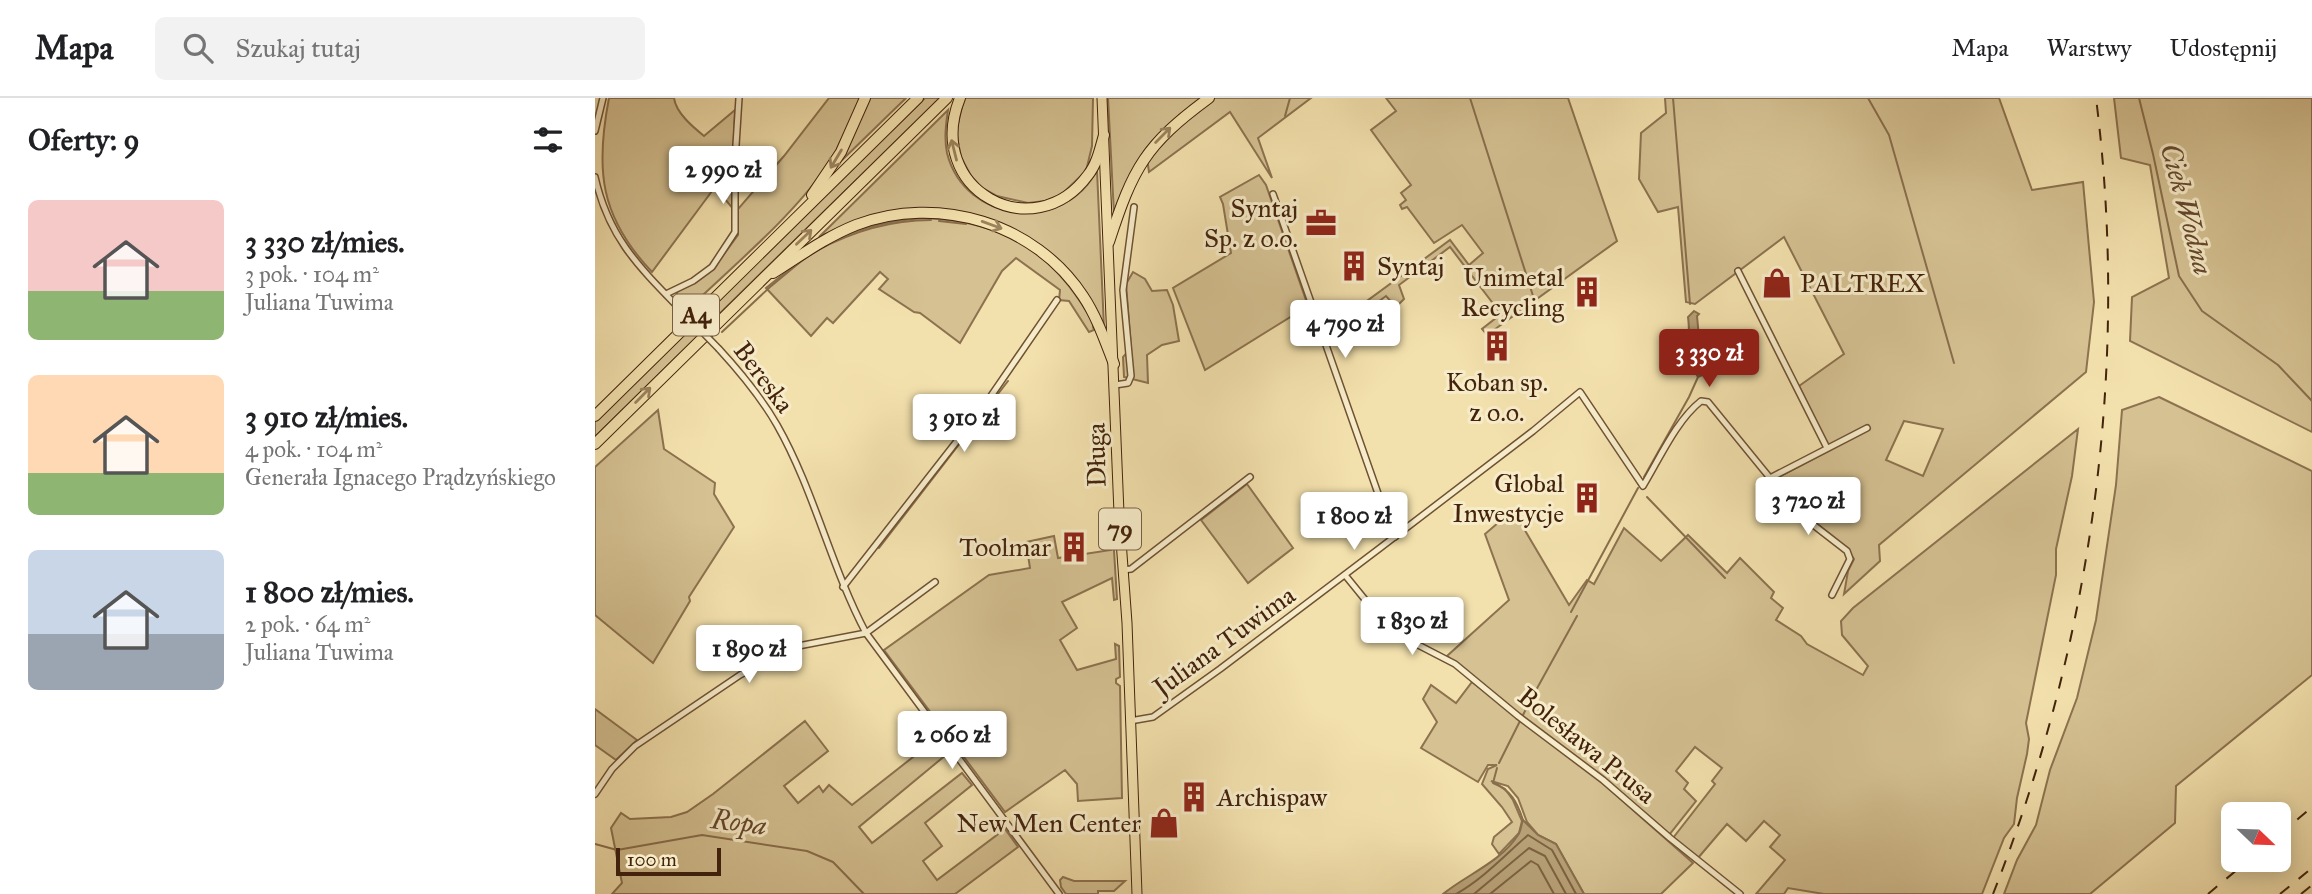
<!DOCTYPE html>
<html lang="pl">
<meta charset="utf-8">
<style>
:root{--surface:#fff;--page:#f2f2f2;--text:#202124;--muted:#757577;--line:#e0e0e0;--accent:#8f2418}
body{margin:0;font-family:"IM FELL Great Primer",serif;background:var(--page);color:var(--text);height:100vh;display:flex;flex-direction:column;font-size:26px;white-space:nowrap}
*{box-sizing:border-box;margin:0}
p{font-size:23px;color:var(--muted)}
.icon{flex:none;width:38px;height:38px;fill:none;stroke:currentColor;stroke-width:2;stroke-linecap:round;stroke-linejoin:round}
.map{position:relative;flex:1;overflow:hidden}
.panel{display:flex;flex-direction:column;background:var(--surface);width:595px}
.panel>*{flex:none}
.needle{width:46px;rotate:113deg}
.controls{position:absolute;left:1626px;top:704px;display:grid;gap:14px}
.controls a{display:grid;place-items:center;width:70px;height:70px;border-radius:10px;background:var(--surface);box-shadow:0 4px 18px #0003;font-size:35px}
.scale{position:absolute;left:21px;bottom:18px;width:105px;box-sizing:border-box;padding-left:7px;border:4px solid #43230c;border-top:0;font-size:19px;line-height:24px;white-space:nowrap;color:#43230c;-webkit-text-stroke:5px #f7ecca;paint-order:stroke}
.price{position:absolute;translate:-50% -60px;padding:0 16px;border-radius:7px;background:#fff;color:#222;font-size:23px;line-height:46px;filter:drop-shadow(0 2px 4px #0008)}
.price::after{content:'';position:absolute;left:50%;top:42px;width:21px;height:16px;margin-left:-10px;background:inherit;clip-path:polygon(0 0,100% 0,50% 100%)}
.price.selected{background:var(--accent);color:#fff}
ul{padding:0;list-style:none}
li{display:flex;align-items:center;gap:21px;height:175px;padding:0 28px}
li span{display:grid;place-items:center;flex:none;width:196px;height:140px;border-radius:10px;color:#555}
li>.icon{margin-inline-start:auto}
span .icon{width:84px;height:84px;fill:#fffc;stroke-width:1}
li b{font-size:30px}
h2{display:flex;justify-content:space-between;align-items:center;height:84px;padding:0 28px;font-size:30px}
header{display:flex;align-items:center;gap:42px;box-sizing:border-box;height:98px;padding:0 35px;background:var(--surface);border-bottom:2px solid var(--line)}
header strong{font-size:33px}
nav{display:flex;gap:38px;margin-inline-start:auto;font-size:24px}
.search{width:490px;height:63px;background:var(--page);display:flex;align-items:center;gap:18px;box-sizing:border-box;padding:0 24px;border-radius:10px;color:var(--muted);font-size:26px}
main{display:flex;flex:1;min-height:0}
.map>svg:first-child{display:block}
.green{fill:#d5c192;stroke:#8c724f;stroke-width:2;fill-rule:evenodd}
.water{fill:#b7a076;stroke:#896e4c;stroke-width:2}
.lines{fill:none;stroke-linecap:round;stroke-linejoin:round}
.shore{stroke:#7d6241;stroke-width:2}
.stream{stroke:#896e4c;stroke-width:2}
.street-casing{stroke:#6f5234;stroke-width:8}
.primary-casing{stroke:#43230c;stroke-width:11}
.highway-casing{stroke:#43230c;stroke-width:12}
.street{stroke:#f7ecca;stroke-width:5}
.primary{stroke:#f3e1ad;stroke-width:9}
.highway{stroke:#f3e1ad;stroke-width:10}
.rail{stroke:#43230c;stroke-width:2;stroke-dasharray:12 12;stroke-linecap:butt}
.street-bridge-casing{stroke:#6f5234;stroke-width:8;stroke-linecap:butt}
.street-bridge{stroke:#f7ecca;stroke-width:5}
.oneway{stroke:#9b825c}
.labels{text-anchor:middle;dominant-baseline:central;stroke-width:6;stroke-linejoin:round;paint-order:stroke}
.shield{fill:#f7ecca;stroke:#795f45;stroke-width:2}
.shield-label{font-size:24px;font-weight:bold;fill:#43230c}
.poi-label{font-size:26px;fill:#43230c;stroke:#f7ecca;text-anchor:end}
.street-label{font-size:26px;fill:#43230c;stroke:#f7ecca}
.water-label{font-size:28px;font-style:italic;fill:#66482c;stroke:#f7ecca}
</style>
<header>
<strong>Mapa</strong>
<div class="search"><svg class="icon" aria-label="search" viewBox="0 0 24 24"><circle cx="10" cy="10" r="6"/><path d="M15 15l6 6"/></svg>Szukaj tutaj</div>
<nav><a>Mapa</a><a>Warstwy</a><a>Udostępnij</a></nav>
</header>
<main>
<section class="panel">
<h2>Oferty: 9<svg class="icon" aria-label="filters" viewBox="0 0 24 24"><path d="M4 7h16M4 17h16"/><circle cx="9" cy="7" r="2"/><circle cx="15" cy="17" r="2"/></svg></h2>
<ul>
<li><span style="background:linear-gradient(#f6c9c9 65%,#8fb573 0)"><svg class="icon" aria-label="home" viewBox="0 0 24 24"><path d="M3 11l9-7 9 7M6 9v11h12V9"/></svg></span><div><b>3 330 zł/mies.</b><p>3 pok. · 104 m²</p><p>Juliana Tuwima</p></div></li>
<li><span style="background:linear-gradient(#ffd9b3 70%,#8fb573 0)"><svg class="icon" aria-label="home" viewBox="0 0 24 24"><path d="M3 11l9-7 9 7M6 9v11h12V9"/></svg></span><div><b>3 910 zł/mies.</b><p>4 pok. · 104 m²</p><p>Generała Ignacego Prądzyńskiego</p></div></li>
<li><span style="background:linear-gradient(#c9d6e8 60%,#9aa5b1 0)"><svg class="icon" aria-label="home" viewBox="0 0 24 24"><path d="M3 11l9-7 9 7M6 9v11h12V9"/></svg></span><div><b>1 800 zł/mies.</b><p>2 pok. · 64 m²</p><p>Juliana Tuwima</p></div></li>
</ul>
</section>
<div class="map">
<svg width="1717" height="796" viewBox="0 0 1717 796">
<rect width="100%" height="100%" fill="#f3e1ad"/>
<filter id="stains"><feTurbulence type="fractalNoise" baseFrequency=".00286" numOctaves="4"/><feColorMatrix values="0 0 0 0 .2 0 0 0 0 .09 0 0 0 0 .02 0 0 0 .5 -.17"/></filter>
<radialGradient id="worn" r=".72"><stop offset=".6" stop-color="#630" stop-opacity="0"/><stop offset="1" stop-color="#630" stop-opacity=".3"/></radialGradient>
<g class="green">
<path d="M14,0H79C81,15 98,29 109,38L140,12L137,85L139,112L120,89L57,174C5,119 0,72 14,0Z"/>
<path d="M234,0H265C255,23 246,47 232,68C197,119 138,168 93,211L82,199V194L118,171L143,137V111L189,58Z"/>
<path d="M273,0H311L241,68Z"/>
<path d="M330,0H345L111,229L103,221Z"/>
<path d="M369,0H498L497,48L491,73L467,96L450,103L433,105L402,98L386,89L376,78L366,59L361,34Z"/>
<path d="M513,0H606C557,37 539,58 519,116Z"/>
<path d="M619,0H716L663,40L677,80L635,14L554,74L552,61L584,27Z"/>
<path d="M791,0H973L1022,143L892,237L887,231L906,216L855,149L804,187L809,201L801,209L791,198L743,234L751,246L750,251L746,243L735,246L731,233L855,142L874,167L888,155L867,127L839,145L812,109L807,111L805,107L811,102L806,95L816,87L776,32L801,13Z"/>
<path d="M1070,0H1404L1437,92L1488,84L1499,204L1491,274L1284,447L1285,463L1249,496L1253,473L1259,461C1248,443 1229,433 1214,419C1201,408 1191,395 1180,381L1235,352L1204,288L1249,256L1189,139L1100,206L1091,204L1083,109L1063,114L1044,81L1046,35L1071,15ZM1309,323L1348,331L1328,378L1291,362Z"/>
<path d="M1519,0H1717V334L1535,243L1537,199L1574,180L1555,67L1526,60Z"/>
<path d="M353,12C351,26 349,40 352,55C370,126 469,136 502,72L509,230L443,146L339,111L241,131L224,139Z"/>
<path d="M664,77L671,87L713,208L610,272L578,190L636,155L628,106L625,99Z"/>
<path d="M330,120C413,124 460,155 500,228L498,229L499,232L494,234L474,203L464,202L465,192L421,160L407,173L365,245L325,215L319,214L284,191L293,181L285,174L238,225L232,220L216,238L171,190C225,146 259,125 330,120Z"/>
<path d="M538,174L550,181L557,193L572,192L578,207L584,243L567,247L552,257L553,285L529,279L528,259L536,250L531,186Z"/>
<path d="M95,230L103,238L0,339V323Z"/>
<path d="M1564,299L1717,373V577L1581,688L1580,725L1495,796H1409L1422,762L1441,727L1455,672L1482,600L1501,522L1521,387L1527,312Z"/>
<path d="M63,312L69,351L120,385L119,396L139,429L94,499L95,503L58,565L0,517V369Z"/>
<path d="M1483,331L1477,378L1461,451V477L1431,625L1434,641L1432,656L1422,700L1419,726L1409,740L1387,796H1229L1193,790L1189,796H1161L1190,762L1175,749L1185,737L1169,723L1151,743L1132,726L1103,760L1078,740L1120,686L1117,683L1127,670L1100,649L1081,673L1093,685L1089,691L1101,703L1074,737L1004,682L1098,765L1066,796H989L961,746L943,737L932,724L923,700L913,688L896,683L910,691L918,702L927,723L924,735L904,756L897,746L899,739L917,724L907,709L887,686L893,671L902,667H893L883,684L826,650L842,624L828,601L836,587L861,605L877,584L905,605L909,603L852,558L914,502L890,436L918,412L974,507L992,482L999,486L1029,430L1066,463L1093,437L1132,475L1145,460L1179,494L1176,500L1188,510L1181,522L1206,538L1212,546L1268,577L1273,568L1247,537L1246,523L1258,510Z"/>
<path d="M652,386L698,450L653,485L606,422Z"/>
<path d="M517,420L522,501L519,502L517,480L467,504L482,530L465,542L482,572L521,561L520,546L524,548L525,579L521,581V585L525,588L527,700L483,703L482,686L470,672L410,714L289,552L394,477L435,470L431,444L459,438L463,460L516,452V423Z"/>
<path d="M0,611L42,642L21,662L0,647Z"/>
<path d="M210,623L233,653L189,688L203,705L224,688L228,694L234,687L257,707L341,641L352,656L264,729L277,745L367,675L377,687L330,725L347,748L328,763L342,782L410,731L423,749L360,796H17L27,785L16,730L26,715L35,721L76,719L92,714L118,696Z"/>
<path d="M468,779L479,783H530L519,793H503V796H471L466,789L465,782Z"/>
</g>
<g class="water">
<path d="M1099,213L1104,216L1102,218L1105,250L1103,261L1108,264L1114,274L1103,279C1090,259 1096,240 1093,219Z"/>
<path d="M928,722L943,737L961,746L989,796H848C871,777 906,764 923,737C926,733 926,727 928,722Z"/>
</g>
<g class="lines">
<g class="shore">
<path d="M861,796C888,781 910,757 933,737L957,752L981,796"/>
<path d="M879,796L934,750L950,758L971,796"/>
<path d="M895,796L936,763L943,767L959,796"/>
</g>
<g class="stream">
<path d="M875,0L939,201L929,218"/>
<path d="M1078,0L1095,206"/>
<path d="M1273,0L1294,37L1359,265"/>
<path d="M1544,0L1558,56L1584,178L1607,213L1683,267L1717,303"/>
<path d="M690,18L695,0"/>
<path d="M344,123L371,126"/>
<path d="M221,153C258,133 294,122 336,122"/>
<path d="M127,234L175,189L210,160"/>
<path d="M1049,379L1094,299L1103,279"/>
<path d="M1052,399L1130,480"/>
<path d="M284,450L413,283"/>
<path d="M976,514L1043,390"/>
<path d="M904,665L935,603L982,518"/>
<path d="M902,670L898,685C916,692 922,704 928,722"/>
<path d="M0,746L22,752L107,737L212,753L238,764L269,796"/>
</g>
<g class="street-casing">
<g id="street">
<path d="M0,33L8,0"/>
<path d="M0,79C13,137 41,166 81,207"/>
<path d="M678,96L793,424L800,439"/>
<path d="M1143,173L1232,350"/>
<path d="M71,196L98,183L117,169L140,134V63L144,0"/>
<path d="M124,251C146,275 166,299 182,327C219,392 236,469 271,535L464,796"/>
<path d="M520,287L533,285L536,278L528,192L539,109"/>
<path d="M1175,380L1212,422L1252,453L1255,461L1237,497"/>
<path d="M528,472L536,471L655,379"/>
<path d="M750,477L785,520L800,535L860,566L923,618L1008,682L1075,740L1145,796"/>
<path d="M248,489L387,311L462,202"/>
<path d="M535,623L558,619L625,571L785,450L938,333L985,294L1048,388C1065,360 1081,323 1106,303L1113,304L1175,380L1272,330"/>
<path d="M0,696L17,671L40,648L145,577L198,549L271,535L340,484"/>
</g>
</g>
<g class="primary-casing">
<path id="primary" d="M507,0L524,415L532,525L542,796"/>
</g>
<g class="highway-casing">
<g id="highway">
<path d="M365,0C328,92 439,151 493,77C502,66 505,51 509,37"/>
<path d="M217,97L246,54L270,0"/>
<path d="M514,144C538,70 550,47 614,0"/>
<path d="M178,175C205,158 231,139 261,127C343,96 440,125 488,198C502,219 510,243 519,266"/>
<path d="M0,318L323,0"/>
<path d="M0,346L352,0"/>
</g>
</g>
<use href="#street" class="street"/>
<use href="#primary" class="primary"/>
<use href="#highway" class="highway"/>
<g class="rail">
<path d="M1684,737L1717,709"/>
<path d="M1398,796C1497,544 1535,269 1501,0"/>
<path d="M1613,796L1655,761"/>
<path d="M1685,796L1717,770"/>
<path d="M1706,796L1717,787"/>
</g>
<g class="street-bridge-casing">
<path id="street-bridge" d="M81,207L124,251"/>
</g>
<use href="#street-bridge" class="street-bridge"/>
</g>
<defs><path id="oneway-shaft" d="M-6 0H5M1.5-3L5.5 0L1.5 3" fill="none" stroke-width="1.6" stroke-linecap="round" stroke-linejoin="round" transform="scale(1.75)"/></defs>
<g class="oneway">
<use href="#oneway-shaft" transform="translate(568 37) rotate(-45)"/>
<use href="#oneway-shaft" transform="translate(359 52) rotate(-104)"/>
<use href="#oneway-shaft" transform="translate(241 61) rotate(121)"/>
<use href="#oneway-shaft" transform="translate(397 127) rotate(20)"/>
<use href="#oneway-shaft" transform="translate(209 139) rotate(-44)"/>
<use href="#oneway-shaft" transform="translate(48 297) rotate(-45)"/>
</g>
<defs>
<g id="office-bare" transform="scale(2.415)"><path d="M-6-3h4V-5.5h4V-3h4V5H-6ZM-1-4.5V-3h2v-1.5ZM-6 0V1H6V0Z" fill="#8f2418" stroke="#f7ecca" stroke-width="2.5" paint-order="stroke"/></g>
<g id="building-bare" transform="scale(2.415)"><path d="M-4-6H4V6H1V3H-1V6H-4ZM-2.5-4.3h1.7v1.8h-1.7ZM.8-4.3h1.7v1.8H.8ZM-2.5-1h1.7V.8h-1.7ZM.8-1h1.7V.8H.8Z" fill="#8f2418" stroke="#f7ecca" stroke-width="2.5" paint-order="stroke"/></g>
<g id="shop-bare" transform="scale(2.415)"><path d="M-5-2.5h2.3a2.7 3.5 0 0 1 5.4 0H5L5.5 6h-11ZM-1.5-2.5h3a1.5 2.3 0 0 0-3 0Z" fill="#8f2418" stroke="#f7ecca" stroke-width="2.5" paint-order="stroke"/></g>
</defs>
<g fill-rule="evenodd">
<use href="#office-bare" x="726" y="125"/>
<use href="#building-bare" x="759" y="168"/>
<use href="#shop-bare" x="1182" y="185"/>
<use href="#building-bare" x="992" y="194"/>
<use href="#building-bare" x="902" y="248"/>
<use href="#building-bare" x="992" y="400"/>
<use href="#building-bare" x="479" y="449"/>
<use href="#building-bare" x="599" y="699"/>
<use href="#shop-bare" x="569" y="725"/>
</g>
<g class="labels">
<g class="shield">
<rect x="78" y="196.5" width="46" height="41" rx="5"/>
<rect x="504" y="410.5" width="42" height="41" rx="5"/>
</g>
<g class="shield-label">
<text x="101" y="217">A4</text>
<text x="525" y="431">79</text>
</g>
<g class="poi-label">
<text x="703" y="110">Syntaj<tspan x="703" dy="30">Sp. z o.o.</tspan></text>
<text x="782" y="168" text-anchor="start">Syntaj</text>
<text x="969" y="179">Unimetal<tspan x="969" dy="30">Recycling</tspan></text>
<text x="1205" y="185" text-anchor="start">PALTREX</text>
<text x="902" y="284" text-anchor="middle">Koban sp.<tspan x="902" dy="30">z o.o.</tspan></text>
<text x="969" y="385">Global<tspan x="969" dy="30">Inwestycje</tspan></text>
<text x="456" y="449">Toolmar</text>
<text x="622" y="699" text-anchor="start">Archispaw</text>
<text x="546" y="725">New Men Center</text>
</g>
<g class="street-label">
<text transform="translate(169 279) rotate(53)">Bereska</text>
<text transform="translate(501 357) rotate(-91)">Długa</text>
<text transform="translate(629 543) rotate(-36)">Juliana Tuwima</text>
<text transform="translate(992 647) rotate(39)">Bolesława Prusa</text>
</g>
<g class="water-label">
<text transform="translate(1592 111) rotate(75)">Ciek Wodna</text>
<text transform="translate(144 724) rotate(7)">Ropa</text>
</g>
</g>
<rect width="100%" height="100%" filter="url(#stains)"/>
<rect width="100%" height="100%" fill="url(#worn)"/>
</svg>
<div class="controls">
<a><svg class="needle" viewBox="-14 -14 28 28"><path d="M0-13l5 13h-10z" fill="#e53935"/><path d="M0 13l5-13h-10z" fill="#757577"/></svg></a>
</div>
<div class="scale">100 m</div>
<b class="price" style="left:128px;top:108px">2 990 zł</b>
<b class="price" style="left:750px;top:262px">4 790 zł</b>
<b class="price selected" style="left:1114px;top:291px">3 330 zł</b>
<b class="price" style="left:369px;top:356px">3 910 zł</b>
<b class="price" style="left:1213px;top:439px">3 720 zł</b>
<b class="price" style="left:759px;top:454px">1 800 zł</b>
<b class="price" style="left:817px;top:559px">1 830 zł</b>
<b class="price" style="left:154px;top:587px">1 890 zł</b>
<b class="price" style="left:357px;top:673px">2 060 zł</b>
</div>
</main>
